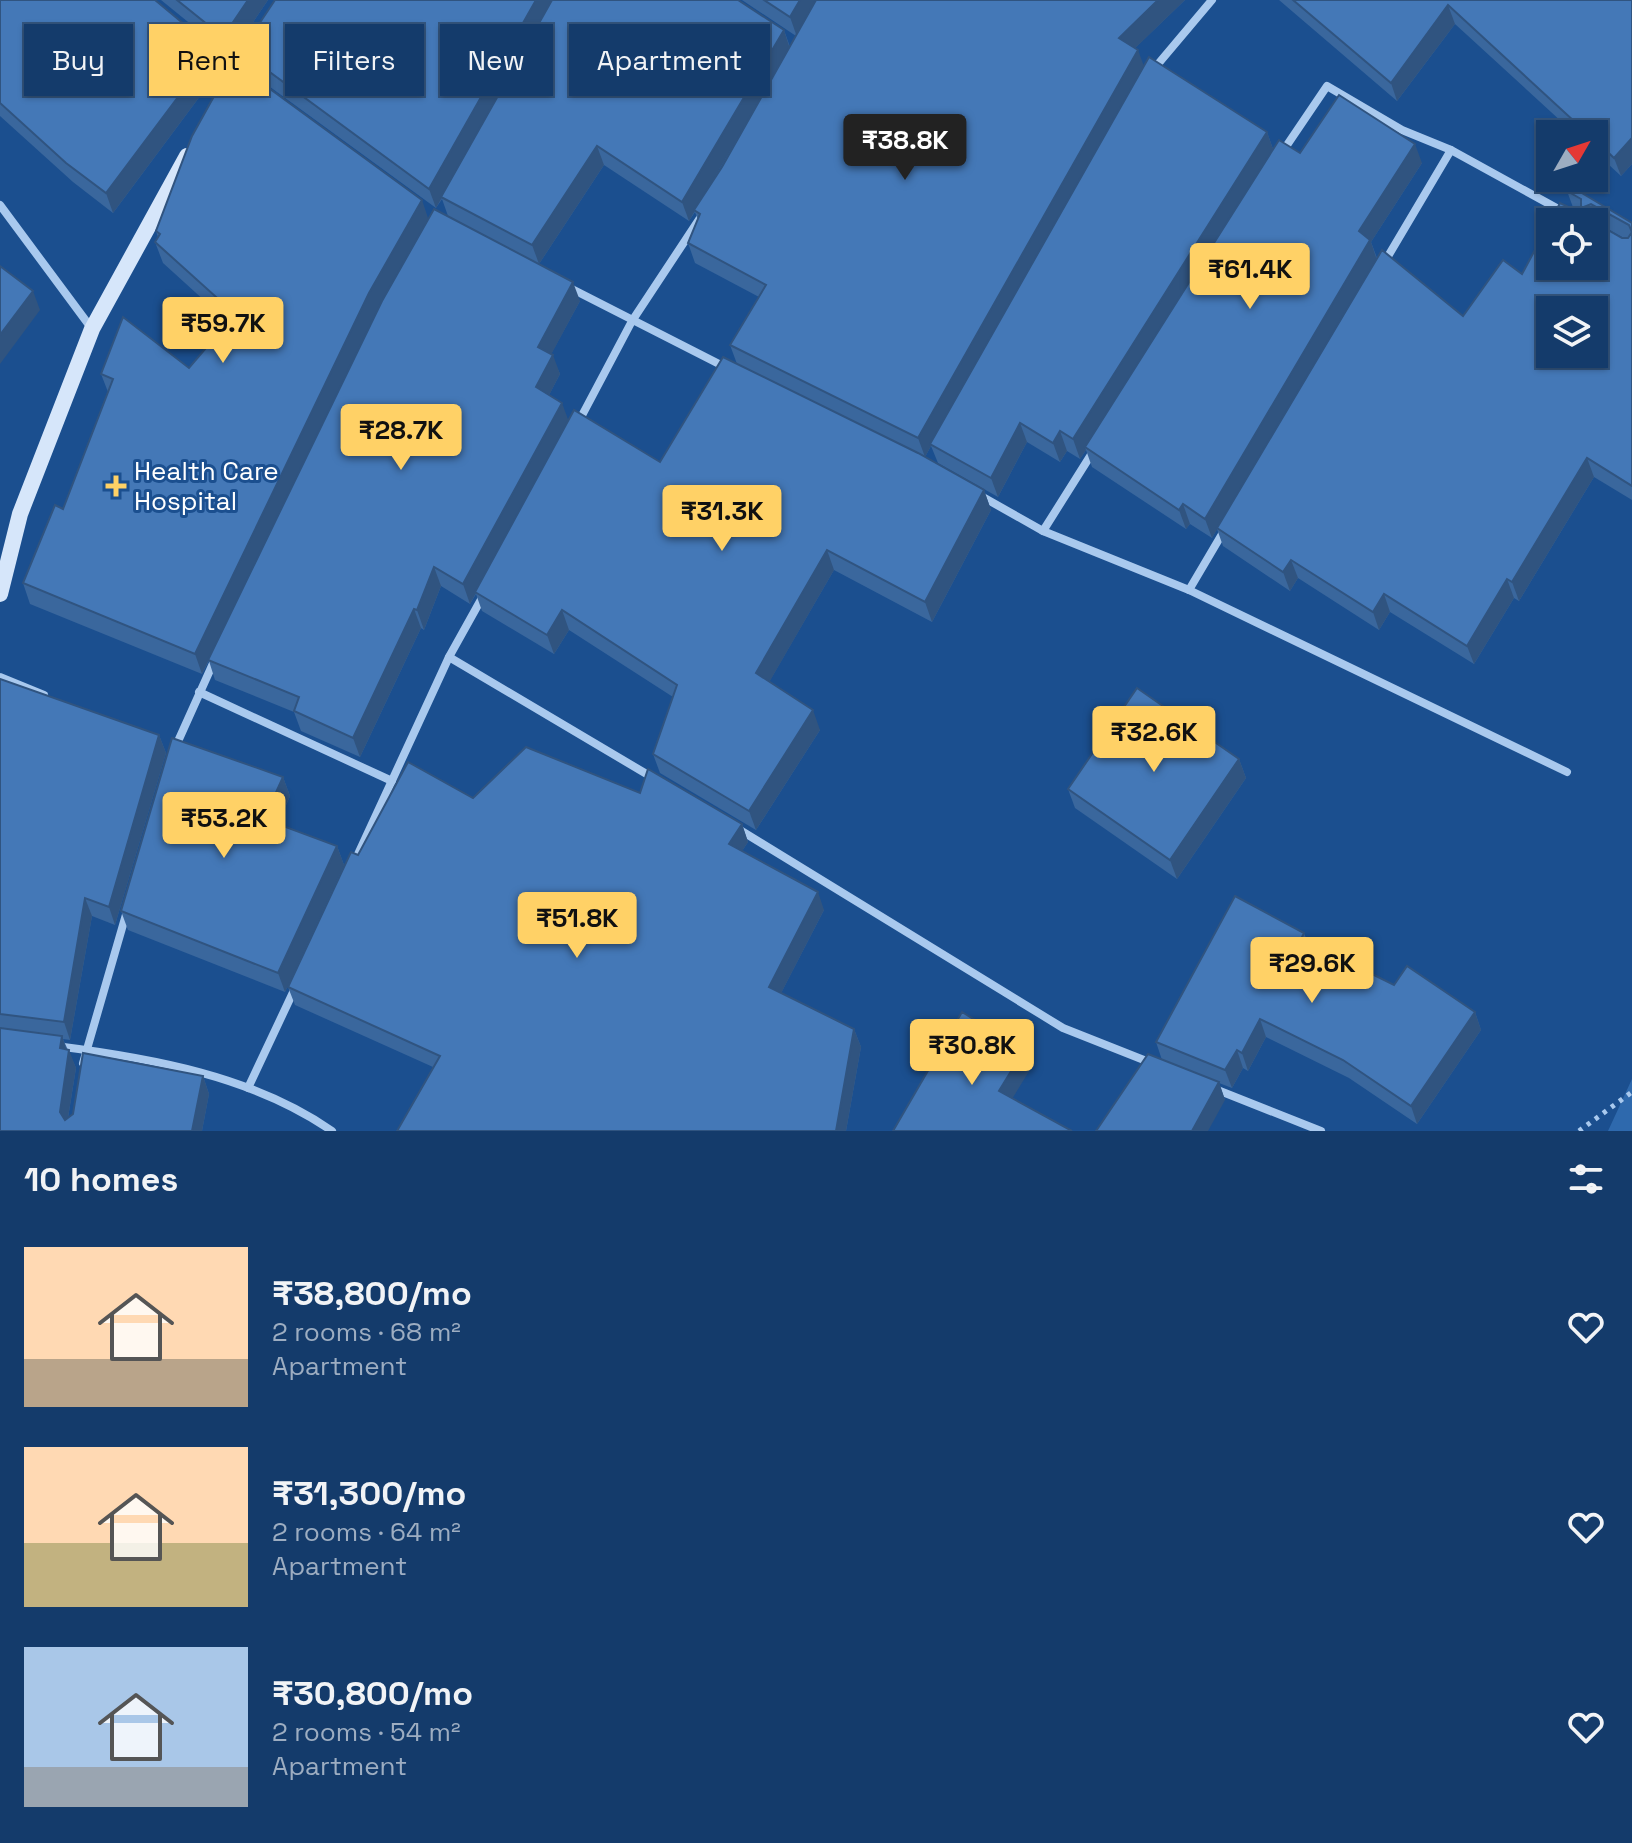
<!DOCTYPE html>
<meta charset="utf-8">
<style>
:root{--surface:#143b6b;--page:#1d4271;--text:#f1f3f6;--muted:#9dadc1;--line:#33557e;--accent:#ffd166}
body{margin:0;font-family:"Space Grotesk",sans-serif;background:var(--page);color:var(--text);height:100vh;display:flex;flex-direction:column;font-size:30px;white-space:nowrap}
*{box-sizing:border-box;margin:0}
p{font-size:26px;color:var(--muted)}
.icon{flex:none;width:44px;height:44px;fill:none;stroke:currentColor;stroke-width:2;stroke-linecap:round;stroke-linejoin:round}
.map{position:relative;height:1131px;overflow:hidden}
.details{display:flex;flex-direction:column;background:var(--surface);flex:1}
.details>*{flex:none}
.banner{position:absolute;left:24px;top:24px;width:800px;height:72px;display:flex;gap:16px}
.needle{width:52px;rotate:51deg}
.controls{position:absolute;left:1536px;top:120px;display:grid;gap:16px}
.controls a{display:grid;place-items:center;width:72px;height:72px;border-radius:0px;background:var(--surface);box-shadow:0 2px 6px #0004,0 0 0 2px var(--line);font-size:40px}
.price{position:absolute;translate:-50% -68px;padding:0 18px;border-radius:8px;background:var(--accent);color:#111;font-size:26px;line-height:52px;filter:drop-shadow(0 2px 4px #0008)}
.price::after{content:'';position:absolute;left:50%;top:48px;width:24px;height:18px;margin-left:-12px;background:inherit;clip-path:polygon(0 0,100% 0,50% 100%)}
.price.current{background:#222;color:#fff}
ul{padding:0;list-style:none}
li{display:flex;align-items:center;gap:24px;height:200px;padding:0 24px}
li span{display:grid;place-items:center;flex:none;width:224px;height:160px;border-radius:0px;color:#555}
li>.icon{margin-inline-start:auto}
span .icon{width:96px;height:96px;fill:#fffc;stroke-width:1}
li b{font-size:34px}
h2{display:flex;justify-content:space-between;align-items:center;height:96px;padding:0 24px;font-size:34px}
.tag{padding:0 28px;border-radius:0px;background:var(--surface);box-shadow:0 2px 6px #0004,0 0 0 2px var(--line);font-size:28px;line-height:72px}
.tag.current{background:var(--accent);color:#111}
.map>svg:first-child{display:block}
.green{fill:#2e69ad}
.lines{fill:none;stroke-linecap:round;stroke-linejoin:round}
.path{stroke:#a9c9ee;stroke-width:5;stroke-dasharray:4 6;stroke-linecap:butt}
.street{stroke:#a9c9ee;stroke-width:8}
.secondary{stroke:#d6e6fa;stroke-width:16}
.wall{fill:#3a679d;fill-rule:evenodd}
.shaded-wall{fill:#305480}
.building{fill:#4478b7;stroke:#305480;stroke-width:2;fill-rule:evenodd}
.poi-dot{fill:#ffd166;stroke:#1b4f8f;stroke-width:3}
.labels{text-anchor:middle;dominant-baseline:central;stroke-width:6;stroke-linejoin:round;paint-order:stroke}
.poi-label{font-size:26px;fill:#fff;stroke:#1b4f8f;text-anchor:start}
</style>
<div class="map">
<svg width="1632" height="1131" viewBox="0 0 1632 1131">
<rect width="100%" height="100%" fill="#1b4f8f"/>
<path class="green" d="M1632,1079V1131H1608Z"/>
<g class="lines">
<path class="path" d="M1579,1131L1632,1092"/>
<g class="street">
<path d="M208,47L238,71"/>
<path d="M1153,70L1212,0"/>
<path d="M1283,151L1327,86L1402,130L1451,150L1582,222"/>
<path d="M0,205L92,329"/>
<path d="M1384,263L1451,150"/>
<path d="M570,288L725,367"/>
<path d="M578,423L632,321L702,215"/>
<path d="M981,496L1043,531L1094,450"/>
<path d="M1043,531L1189,590L1567,772"/>
<path d="M1189,590L1225,529"/>
<path d="M449,657L655,779"/>
<path d="M0,677L44,695"/>
<path d="M199,692L392,781"/>
<path d="M175,748L215,659"/>
<path d="M735,827L1063,1028L1154,1064"/>
<path d="M353,865L449,657L483,596"/>
<path d="M56,1046C151,1058 253,1076 332,1131"/>
<path d="M83,1063L127,911"/>
<path d="M248,1088L296,986"/>
<path d="M1215,1089L1321,1131"/>
</g>
<path class="secondary" d="M0,594L20,514L92,329L187,156"/>
</g>
<g class="wall">
<path d="M0,0L221,68L113,213L73,182L0,116Z"/>
<path d="M161,0H268L230,56Z"/>
<path d="M742,0H1185L1135,48L1144,67L1267,132L1273,149L1300,153L1422,163L1371,242L1377,258L1463,316L1522,274L1550,222L1574,210L1567,191L1632,223V500L1594,477L1519,601L1514,598L1474,664L1390,612L1379,630L1298,578L1290,591L1223,546L1217,529L1212,538L1190,524L1186,529L1092,467L1086,450L1080,459L1067,451L1060,462L1027,442L998,497L938,463L931,446L925,457L984,490L991,510L932,622L834,570L769,682L820,730L756,830L660,773L653,754L673,697L569,630L554,654L482,611L476,594L470,604L441,586L424,630L421,628L360,757L301,731L294,712L215,680L209,661L202,674L30,604L23,583L63,509L108,392L101,374L189,368L228,322L163,263L155,242L158,237L156,231L429,219L580,301L551,354L560,374L549,395L568,420L660,462L737,364L730,345L759,297L695,263L688,243L698,220L695,212L689,221L604,165L539,264L448,216L442,199L436,208L248,71L241,51L784,30L790,47L796,36ZM748,121L722,167L712,182ZM1596,223H1597L1624,238H1622Z"/>
<path d="M1279,0H1632V164L1621,176L1594,151V134H1575L1455,24L1397,101Z"/>
<path d="M0,679L159,735L166,753L115,925L92,916L70,1040L63,1039L76,1068L68,1118L203,1076L209,1094L202,1131H0Z"/>
<path d="M1239,759L1246,778L1177,879L1075,808L1068,789Z"/>
<path d="M283,777L290,796L278,824L337,846L344,865L285,992L128,930L121,911Z"/>
<path d="M640,793L742,824L748,842L742,851L824,910L781,993L854,1029L861,1047L846,1131H397L433,1067L295,1005L288,987L358,855L473,798Z"/>
<path d="M1304,933L1308,943L1394,985L1475,1012L1481,1030L1417,1124L1349,1078L1266,1037L1248,1071L1243,1068L1232,1088L1219,1083L1225,1100L1162,1060L1156,1042Z"/>
</g>
<g class="shaded-wall">
<path d="M248,0H268L230,56L223,37Z"/>
<path d="M536,0H554L436,208L429,189Z"/>
<path d="M800,0H818L797,37L790,17Z"/>
<path d="M1158,0H1185L1126,57L1119,38Z"/>
<path d="M1448,5L1455,24L1397,101L1391,83Z"/>
<path d="M784,30L790,49L689,221L682,202Z"/>
<path d="M214,49L221,68L113,213L106,193Z"/>
<path d="M1138,50L1145,69L930,444L931,446L925,457L918,438Z"/>
<path d="M1267,132L1274,152L1085,447L1086,450L1080,459L1073,439Z"/>
<path d="M1632,138V164L1621,176L1614,158Z"/>
<path d="M1415,144L1422,163L1371,242L1377,260L1212,538L1205,519L1359,231Z"/>
<path d="M597,146L604,165L539,264L532,245Z"/>
<path d="M422,200L429,221L377,314L202,674L195,654L369,293Z"/>
<path d="M573,282L580,301L545,366L538,347Z"/>
<path d="M33,291L40,310L0,364V335Z"/>
<path d="M553,355L560,374L543,407L536,387Z"/>
<path d="M562,403L569,422L470,604L463,584Z"/>
<path d="M1020,423L1027,442L998,497L991,478Z"/>
<path d="M1060,431L1067,451L1060,462L1053,443Z"/>
<path d="M1587,458L1594,477L1519,601L1512,582Z"/>
<path d="M984,490L991,510L932,622L925,602Z"/>
<path d="M1183,504L1190,524L1186,529L1179,510Z"/>
<path d="M827,550L834,570L763,693L756,673Z"/>
<path d="M1291,560L1298,578L1290,591L1283,572Z"/>
<path d="M434,567L441,586L424,630L417,610Z"/>
<path d="M1507,579L1514,598L1474,664L1467,646Z"/>
<path d="M1384,594L1390,612L1379,630L1373,612Z"/>
<path d="M414,609L421,628L360,757L353,738Z"/>
<path d="M562,610L569,630L554,654L547,635Z"/>
<path d="M813,710L820,730L756,830L749,811Z"/>
<path d="M159,735L166,753L115,925L109,907Z"/>
<path d="M1239,759L1246,778L1177,879L1170,860Z"/>
<path d="M283,777L290,796L271,839L264,819Z"/>
<path d="M742,824L748,842L735,862L729,844Z"/>
<path d="M337,846L344,865L285,992L278,973Z"/>
<path d="M818,892L824,910L775,1005L769,987Z"/>
<path d="M85,898L92,916L70,1040L64,1022Z"/>
<path d="M1475,1012L1481,1030L1417,1124L1411,1106Z"/>
<path d="M1260,1019L1266,1037L1248,1071L1242,1053Z"/>
<path d="M854,1029L861,1047L846,1131H836Z"/>
<path d="M62,1036L68,1054L60,1048Z"/>
<path d="M69,1050L76,1068L66,1130L60,1112Z"/>
<path d="M1024,1050L1031,1068L1006,1109L999,1091Z"/>
<path d="M1237,1050L1243,1068L1232,1088L1225,1070Z"/>
<path d="M203,1076L209,1094L202,1131H192Z"/>
<path d="M1219,1082L1225,1100L1208,1131H1192Z"/>
</g>
<g class="building">
<path d="M0,0H155L214,49L106,193L66,163L0,103Z"/>
<path d="M177,0H248L223,37Z"/>
<path d="M275,0H536L429,189L241,51Z"/>
<path d="M552,0H738L784,30L682,202L597,146L532,245L441,197Z"/>
<path d="M764,0H800L790,17Z"/>
<path d="M816,0H1158L1119,38L1138,50L918,438L730,345L766,285L688,243L700,214L694,210L722,167Z"/>
<path d="M1293,0H1632V138L1614,158L1594,139V134H1588L1448,5L1391,83Z"/>
<path d="M1149,57L1267,132L1073,439L1060,431L1053,443L1020,423L991,478L930,444Z"/>
<path d="M233,62L422,200L369,293L195,654L23,583L55,505L63,509L113,379L101,374L123,317L189,368L235,314L155,242L160,234L156,231L192,136Z"/>
<path d="M1339,95L1415,144L1359,231L1370,240L1205,519L1183,504L1179,510L1085,447L1279,140L1300,153Z"/>
<path d="M1570,186L1632,223V232L1629,225L1591,204L1581,208L1583,216L1594,222H1550L1560,203L1575,210L1581,207V199L1567,191Z"/>
<path d="M434,209L573,282L538,347L553,355L536,387L562,403L463,584L434,567L417,610L414,609L353,738L294,711L299,697L208,660L382,301Z"/>
<path d="M1550,222V266H1594V222L1622,238H1628L1632,232V486L1587,458L1512,582L1507,579L1467,646L1384,594L1373,612L1291,560L1283,572L1217,528L1382,250L1463,316L1503,260L1522,274ZM1550,310H1594V354H1550Z"/>
<path d="M0,266L33,291L0,335Z"/>
<path d="M723,357L918,453L984,490L925,602L827,550L756,673L813,710L749,811L653,754L677,685L562,610L547,635L475,592L574,410L660,462Z"/>
<path d="M0,679L159,735L109,907L85,898L64,1022L0,1014Z"/>
<path d="M1137,688L1239,759L1170,860L1068,789Z"/>
<path d="M172,738L283,777L264,819L337,846L278,973L121,911Z"/>
<path d="M526,747L640,793L648,769L742,824L729,844L818,892L769,987L854,1029L836,1131H397L440,1056L288,987L351,852L358,855L408,762L473,798Z"/>
<path d="M1235,896L1304,933L1301,939L1394,985L1407,966L1475,1012L1411,1106L1343,1060L1260,1019L1242,1053L1237,1050L1225,1070L1156,1042Z"/>
<path d="M962,1012L1024,1050L999,1091L1072,1131H893Z"/>
<path d="M0,1028L62,1036L60,1048L69,1050L60,1112L65,1120L73,1114L83,1053L203,1076L192,1131H0Z"/>
<path d="M1148,1054L1219,1082L1192,1131H1096Z"/>
</g>
<path class="poi-dot" d="M112 474h8v8h8v8h-8v8h-8v-8h-8v-8h8z"/>
<g class="labels">
<g class="poi-label">
<text x="134" y="471">Health Care<tspan x="134" dy="30">Hospital</tspan></text>
</g>
</g>
</svg>
<div class="controls">
<a><svg class="needle" viewBox="-14 -14 28 28"><path d="M0-13l5 13h-10z" fill="#e53935"/><path d="M0 13l5-13h-10z" fill="#9dadc1"/></svg></a>
<a><svg class="icon" aria-label="locate" viewBox="0 0 24 24"><circle cx="12" cy="12" r="6"/><path d="M12 2v4M12 18v4M2 12h4M18 12h4"/></svg></a>
<a><svg class="icon" aria-label="layers" viewBox="0 0 24 24"><path d="M12 4l9 5-9 5-9-5zM3 14l9 5 9-5"/></svg></a>
</div>
<b class="price current" style="left:905px;top:182px">₹38.8K</b>
<b class="price" style="left:1250px;top:311px">₹61.4K</b>
<b class="price" style="left:223px;top:365px">₹59.7K</b>
<b class="price" style="left:401px;top:472px">₹28.7K</b>
<b class="price" style="left:722px;top:553px">₹31.3K</b>
<b class="price" style="left:1154px;top:774px">₹32.6K</b>
<b class="price" style="left:224px;top:860px">₹53.2K</b>
<b class="price" style="left:577px;top:960px">₹51.8K</b>
<b class="price" style="left:1312px;top:1005px">₹29.6K</b>
<b class="price" style="left:972px;top:1087px">₹30.8K</b>
<div class="banner">
<a class="tag">Buy</a>
<a class="tag current">Rent</a>
<a class="tag">Filters</a>
<a class="tag">New</a>
<a class="tag">Apartment</a>
</div>
</div>
<section class="details">
<h2>10 homes<svg class="icon" aria-label="filters" viewBox="0 0 24 24"><path d="M4 7h16M4 17h16"/><circle cx="9" cy="7" r="2"/><circle cx="15" cy="17" r="2"/></svg></h2>
<ul>
<li><span style="background:linear-gradient(#ffd9b3 70%,#b9a48a 0)"><svg class="icon" aria-label="home" viewBox="0 0 24 24"><path d="M3 11l9-7 9 7M6 9v11h12V9"/></svg></span><div><b>₹38,800/mo</b><p>2 rooms · 68 m²</p><p>Apartment</p></div><svg class="icon" aria-label="heart" viewBox="0 0 24 24"><path d="M12 20l-8-8c-3-5 5-10 8-4 3-6 11-1 8 4z"/></svg></li>
<li><span style="background:linear-gradient(#ffd9b3 60%,#c2b280 0)"><svg class="icon" aria-label="home" viewBox="0 0 24 24"><path d="M3 11l9-7 9 7M6 9v11h12V9"/></svg></span><div><b>₹31,300/mo</b><p>2 rooms · 64 m²</p><p>Apartment</p></div><svg class="icon" aria-label="heart" viewBox="0 0 24 24"><path d="M12 20l-8-8c-3-5 5-10 8-4 3-6 11-1 8 4z"/></svg></li>
<li><span style="background:linear-gradient(#a9c7e8 75%,#9aa5b1 0)"><svg class="icon" aria-label="home" viewBox="0 0 24 24"><path d="M3 11l9-7 9 7M6 9v11h12V9"/></svg></span><div><b>₹30,800/mo</b><p>2 rooms · 54 m²</p><p>Apartment</p></div><svg class="icon" aria-label="heart" viewBox="0 0 24 24"><path d="M12 20l-8-8c-3-5 5-10 8-4 3-6 11-1 8 4z"/></svg></li>
</ul>
</section>
